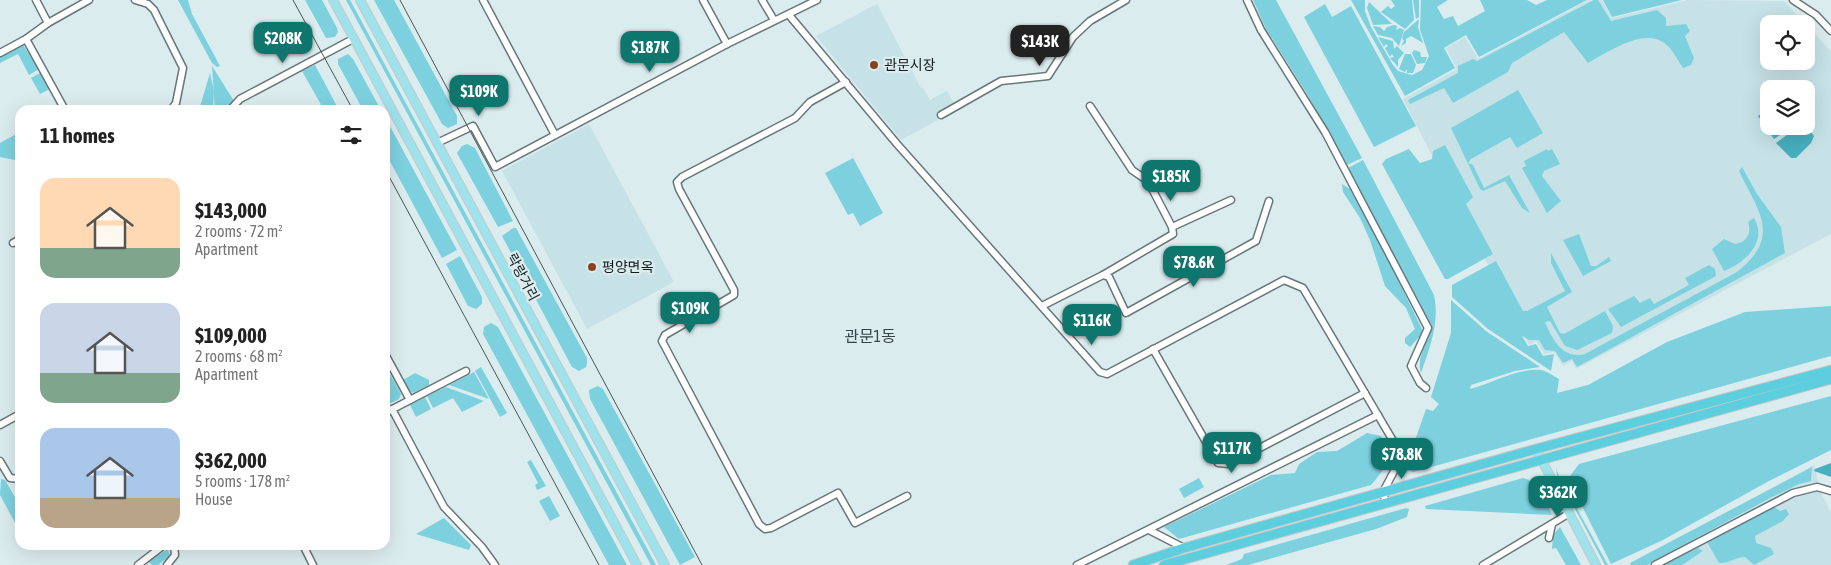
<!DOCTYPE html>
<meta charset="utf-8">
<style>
:root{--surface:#fff;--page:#f2f2f2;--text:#222;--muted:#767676;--accent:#0f766e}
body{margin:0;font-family:"Asap Condensed","Noto Sans KR",sans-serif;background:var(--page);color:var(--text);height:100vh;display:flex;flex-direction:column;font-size:19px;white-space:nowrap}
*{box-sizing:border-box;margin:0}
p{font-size:16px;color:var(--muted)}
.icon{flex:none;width:28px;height:28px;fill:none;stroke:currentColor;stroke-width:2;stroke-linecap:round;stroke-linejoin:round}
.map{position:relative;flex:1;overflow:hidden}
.details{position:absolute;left:15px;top:105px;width:375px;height:445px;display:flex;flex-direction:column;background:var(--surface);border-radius:15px;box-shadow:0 5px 20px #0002}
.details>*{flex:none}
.fabs{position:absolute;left:1760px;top:15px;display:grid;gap:10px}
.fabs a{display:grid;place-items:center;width:55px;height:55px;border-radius:10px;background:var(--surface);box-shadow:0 5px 20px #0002;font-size:25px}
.price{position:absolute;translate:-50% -42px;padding:0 11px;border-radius:10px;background:var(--accent);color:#fff;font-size:16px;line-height:32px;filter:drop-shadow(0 1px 2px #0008)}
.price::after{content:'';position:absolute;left:50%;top:30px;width:15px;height:11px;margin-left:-8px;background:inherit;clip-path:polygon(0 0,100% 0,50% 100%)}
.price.selected{background:#222;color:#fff}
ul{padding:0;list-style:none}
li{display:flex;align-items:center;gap:15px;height:125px;padding:0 25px}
li span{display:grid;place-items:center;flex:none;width:140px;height:100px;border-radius:15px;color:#555}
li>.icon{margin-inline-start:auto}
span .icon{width:60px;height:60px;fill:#fffc;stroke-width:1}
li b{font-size:21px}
h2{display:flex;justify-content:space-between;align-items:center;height:60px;padding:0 25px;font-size:21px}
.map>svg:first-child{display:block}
.built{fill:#c6e2e6;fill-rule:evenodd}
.green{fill:#7dd1de}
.water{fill:#47afbe}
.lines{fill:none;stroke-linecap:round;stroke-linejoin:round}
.minor-casing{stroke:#67777a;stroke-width:9}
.major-casing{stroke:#c7c8c9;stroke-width:10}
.highway-casing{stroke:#c7c8c9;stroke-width:11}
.minor{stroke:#fff;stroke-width:6}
.major{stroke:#9ee2eb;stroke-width:8}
.highway{stroke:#5dcede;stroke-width:9}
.tram{stroke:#4b5556;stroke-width:1}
.poi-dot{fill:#89421e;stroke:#dbecef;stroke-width:2}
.labels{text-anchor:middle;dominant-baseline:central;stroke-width:4.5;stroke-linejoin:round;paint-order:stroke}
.poi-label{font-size:14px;fill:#141b1c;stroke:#dbecef;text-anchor:start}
.street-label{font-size:14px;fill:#141b1c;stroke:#dbecef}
.quarter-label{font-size:16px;fill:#354446;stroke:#dbecef}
</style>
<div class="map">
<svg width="1831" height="565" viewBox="0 0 1831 565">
<rect width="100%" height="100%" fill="#dbecef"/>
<g class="built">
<path d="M1589,0H1602L1612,18L1688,0L1784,1L1788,5L1805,24H1769V61H1806V25L1831,51V234L1576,369L1572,361L1563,366L1554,352L1544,354L1536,341L1529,345L1403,99L1457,69L1446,48L1465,37L1478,59ZM1769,89H1806V126H1769Z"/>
<path d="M877,4L921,88H923L930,100L947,91L954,103L936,115L938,120L901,140L816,36Z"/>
<path d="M589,124L674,282L587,329L502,171Z"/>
<path d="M1814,465L1822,495L1831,512V565H1630Z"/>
</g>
<g class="green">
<path d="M178,0H188L192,14L220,66L217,67L212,63Z"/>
<path d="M305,0H322L337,28L338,32L335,37L326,38Z"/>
<path d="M346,0H350L656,565H651Z"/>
<path d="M374,0H394L457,116V124L448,128L442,124Z"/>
<path d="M1253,0H1276L1362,158L1347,165L1307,94L1266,29Z"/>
<path d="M1351,0H1365V11L1371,27L1393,65L1398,71L1412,75L1422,70L1429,56L1420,30L1421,0H1448L1437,7L1444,19L1453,16L1458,26L1485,11L1480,0H1527L1536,5L1547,0H1587L1479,57L1466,35L1444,48L1455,68L1405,96Z"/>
<path d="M1391,0H1412L1414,20L1405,29L1381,12L1388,6L1391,9L1395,6Z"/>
<path d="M1413,0H1419V17L1416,19Z"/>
<path d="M1594,0H1598L1611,21L1657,10L1666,18V26L1686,24L1690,31L1685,36L1694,58L1691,65L1683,68C1677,59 1671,46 1661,41C1639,30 1607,53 1588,63L1564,32L1512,63L1508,72L1453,103L1444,88L1410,104L1408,100L1458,73V66L1473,59L1477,61Z"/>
<path d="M1603,0H1682L1612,17Z"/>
<path d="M1369,2L1392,24L1373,25L1367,8Z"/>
<path d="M1325,4L1332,17L1351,6L1416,126L1374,147L1304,17Z"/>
<path d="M1419,19L1418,27L1423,43L1411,36L1406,39V43L1401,46L1404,41L1402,38L1404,32Z"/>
<path d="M1394,25L1397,26L1396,30L1400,28L1404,30L1399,46L1392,38L1378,35L1373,26L1380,27L1384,31L1387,27Z"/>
<path d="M1378,37L1393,41L1394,49L1397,46L1404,53L1398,60V67L1390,58L1394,57L1392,54L1390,57L1385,48L1388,46L1386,44L1384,47Z"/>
<path d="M23,45L39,69L29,75L18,54L0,63V57Z"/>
<path d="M1414,50L1420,52L1421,57H1427L1425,63L1417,64L1412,53Z"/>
<path d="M348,54L353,59L381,110H363L338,64V59Z"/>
<path d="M1405,54H1411L1416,65L1413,73H1407V69L1405,72L1399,69Z"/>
<path d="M315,65L339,110H324L302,71Z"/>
<path d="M212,66L234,101L226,110H215Z"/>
<path d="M40,73L50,89L40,94L31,78Z"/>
<path d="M210,73L214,91L213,110H199Z"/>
<path d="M1518,90L1543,133L1517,148L1510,137L1471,159L1468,163L1473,165L1484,188L1509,175L1530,213L1522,208L1505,181L1483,191L1480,189L1451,128Z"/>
<path d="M385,117L457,250L442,258L385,152Z"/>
<path d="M20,132V161L0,157V143Z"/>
<path d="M467,144L475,148L513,221L498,227L457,153L462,146Z"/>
<path d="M1445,145L1473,197L1466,204L1493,254L1448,279H1445L1382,164L1386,159L1409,149L1420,163L1432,159L1433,151Z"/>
<path d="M1547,149L1548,151L1552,149L1560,164L1544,171L1542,176L1561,201L1547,213L1522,168L1526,166L1524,161Z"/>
<path d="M853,158L883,213L860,226L853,213L848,215L825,173Z"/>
<path d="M1363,160L1434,295C1440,323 1430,346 1421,373C1415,354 1432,341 1429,323L1348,168Z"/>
<path d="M1742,167L1757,194L1781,227L1785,253L1577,367L1572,359L1563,363L1555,351L1545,350L1539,340H1529L1522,336L1528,346L1536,344L1543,356L1554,354L1551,371L1488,329L1452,297V285L1496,261L1523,311H1527L1565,291L1551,263V253L1572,292L1547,307L1560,333L1564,334L1605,311L1613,326L1612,333L1577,350L1565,346L1550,321L1545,322C1552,339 1563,360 1585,354L1737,272C1782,236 1759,213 1739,171Z"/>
<path d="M1342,184L1350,189L1378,239L1422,329L1421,335L1410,347L1405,343V338L1415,329L1406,308L1385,286L1370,240L1360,218L1343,192Z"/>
<path d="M1754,218C1768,242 1745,263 1724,271L1712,249L1724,239L1735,244C1747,242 1752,233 1748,222Z"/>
<path d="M513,228H516L587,358V363L586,367L579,371L572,367L502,236Z"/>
<path d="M1579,234L1591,266H1596L1609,257L1611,261L1583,276L1563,240Z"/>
<path d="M460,256L482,297V304L476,309L468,306L446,264Z"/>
<path d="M1709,265L1715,269L1716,276L1621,327L1608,309L1634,296L1640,303L1650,298L1654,304L1689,285L1685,278Z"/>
<path d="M1451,300L1486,331L1540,367L1515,371L1471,385L1470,389C1493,383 1516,368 1541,370C1547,371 1553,376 1559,379L1557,393L1588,385L1667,342L1745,312L1831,306V356L1413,472L1405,469L1426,409L1433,411L1439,404L1431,397L1451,333Z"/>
<path d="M491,323L498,327L627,565H609L483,334L484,327Z"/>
<path d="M385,365L401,394L399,399L385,406Z"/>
<path d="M481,367L507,413L500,417L475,371Z"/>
<path d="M474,372L489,399L449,385Z"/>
<path d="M415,373L429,380V385L414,393L410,392L403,380Z"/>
<path d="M598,386L603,389L695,557L680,565L590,399L589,390Z"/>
<path d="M446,387L484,401L462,412L453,398L433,408L427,396Z"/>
<path d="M1831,396V450L1767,482L1663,540L1611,564L1570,482V476L1579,464Z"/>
<path d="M425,397L431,409L416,417L410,405Z"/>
<path d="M1367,433L1381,436C1393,458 1386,468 1371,485L1179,539L1164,527L1271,475L1295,473L1299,464L1317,452L1337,451Z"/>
<path d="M531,460L546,486L537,490L535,485L538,483L527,462Z"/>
<path d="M1556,467L1558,474L1608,565H1605L1557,475Z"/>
<path d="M1812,467L1811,481L1799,484L1770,498L1647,565H1631L1630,563Z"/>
<path d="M1199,478L1204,487L1184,498L1179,489Z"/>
<path d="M1523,478C1539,482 1546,501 1552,515L1426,509L1425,506Z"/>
<path d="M1,479L5,480L20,506V532L0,495Z"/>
<path d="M549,496L560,516L550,521L539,501Z"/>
<path d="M1772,505L1780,511L1786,509L1789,514L1783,521L1755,536L1756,543L1771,548L1774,554L1754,565L1745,557C1735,557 1728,564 1719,563L1707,542Z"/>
<path d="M1406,508L1409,509L1407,517L1376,529L1248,565H1226L1242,559L1244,554Z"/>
<path d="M444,518L471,545L469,550L416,534Z"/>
<path d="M1560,527L1581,565H1566L1556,548L1552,549L1553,535Z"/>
<path d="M1698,548L1703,551L1682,565H1662Z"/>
<path d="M168,549L170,556L158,565H152L148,561Z"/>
</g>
<g class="water">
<path d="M1769,108V126H1793L1774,139L1758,116Z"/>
<path d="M1799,126H1806L1814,136L1811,143L1796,158H1791L1776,143Z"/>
<path d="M1831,463V477L1814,471L1815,469Z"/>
</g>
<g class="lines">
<g class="minor-casing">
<g id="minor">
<path d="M36,0L48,23L26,39L65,110"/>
<path d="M135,0L148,4L154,10L183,68L176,103L171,110"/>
<path d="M483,0L555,135"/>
<path d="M703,0L727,44"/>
<path d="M762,0L774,20"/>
<path d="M1247,0L1261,30L1325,132L1428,328L1411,366L1420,383L1426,388"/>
<path d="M1793,0L1816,15L1831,31"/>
<path d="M789,15L897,144L1100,372L1107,374L1284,280L1303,288L1402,456L1383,492L1386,503"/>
<path d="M48,23L89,0"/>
<path d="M0,53L26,39"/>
<path d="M846,82L810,102L795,118L682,177L677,182L679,189L734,290V295L665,335L662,341L759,524L765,529L771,528L838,493L855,523L907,496"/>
<path d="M230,110L240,99L353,39"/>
<path d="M941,115L1001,81L1048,76L1073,37L1090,21L1126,0"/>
<path d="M437,143L473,126L495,167L727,44L817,0"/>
<path d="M1172,227L1231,200"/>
<path d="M13,243L20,239"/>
<path d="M1103,275L1109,277L1126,313L1256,241L1269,201"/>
<path d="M1042,306L1103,275L1173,234L1172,227L1148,181L1132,170L1090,106"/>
<path d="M1153,349L1218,463L1229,464L1365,393"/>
<path d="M385,354L410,400L385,413"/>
<path d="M410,400L466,371"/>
<path d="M392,409L444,507L482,547L495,565"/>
<path d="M0,425L20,414"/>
<path d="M0,461L10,478L20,479"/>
<path d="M1149,530L1184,548"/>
<path d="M1549,538L1552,524"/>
<path d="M303,545L313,565"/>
<path d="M138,565L164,545"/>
<path d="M167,565L175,555L174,545"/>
<path d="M1077,565L1378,415"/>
<path d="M1483,565L1568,514"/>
<path d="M1655,565L1793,493L1817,487L1831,491"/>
</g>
</g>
<g class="major-casing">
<g id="major">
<path d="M333,0L637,565"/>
<path d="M360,0L665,565"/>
<path d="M1536,449L1596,565"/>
</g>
</g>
<g class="highway-casing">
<g id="highway">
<path d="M1133,565L1184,548L1536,449L1831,370"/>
<path d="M1164,565L1831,379"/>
</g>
</g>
<use href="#minor" class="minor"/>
<use href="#major" class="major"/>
<use href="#highway" class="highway"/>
<g class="tram">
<path d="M293,0L353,110"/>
<path d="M400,0L702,565"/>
<path d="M385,169L599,565"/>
</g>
</g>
<g class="poi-dot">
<circle cx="874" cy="65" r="5"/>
<circle cx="592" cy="267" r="5"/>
</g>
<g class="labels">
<g class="poi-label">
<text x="884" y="65">관문시장</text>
<text x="602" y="267">평양면옥</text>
</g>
<g class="street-label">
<text transform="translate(523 277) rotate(62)">락랑거리</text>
</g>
<g class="quarter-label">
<text x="870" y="336">관문1동</text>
</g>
</g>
</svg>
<div class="fabs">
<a><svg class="icon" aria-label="locate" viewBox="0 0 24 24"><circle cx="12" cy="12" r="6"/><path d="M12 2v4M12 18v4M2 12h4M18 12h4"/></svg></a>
<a><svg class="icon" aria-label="layers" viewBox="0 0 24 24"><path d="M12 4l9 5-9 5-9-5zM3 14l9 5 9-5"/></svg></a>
</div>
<b class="price" style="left:283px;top:64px">$208K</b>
<b class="price selected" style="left:1040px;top:67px">$143K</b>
<b class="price" style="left:650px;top:73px">$187K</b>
<b class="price" style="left:479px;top:117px">$109K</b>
<b class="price" style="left:1171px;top:202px">$185K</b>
<b class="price" style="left:1194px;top:288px">$78.6K</b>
<b class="price" style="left:690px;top:334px">$109K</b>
<b class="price" style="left:1092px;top:346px">$116K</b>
<b class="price" style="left:1232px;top:474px">$117K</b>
<b class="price" style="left:1402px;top:480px">$78.8K</b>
<b class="price" style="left:1558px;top:518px">$362K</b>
<section class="details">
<h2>11 homes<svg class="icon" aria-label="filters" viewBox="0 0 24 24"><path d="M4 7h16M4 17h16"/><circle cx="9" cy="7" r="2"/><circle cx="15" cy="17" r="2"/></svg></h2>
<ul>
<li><span style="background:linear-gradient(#ffd9b3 70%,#7fa58c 0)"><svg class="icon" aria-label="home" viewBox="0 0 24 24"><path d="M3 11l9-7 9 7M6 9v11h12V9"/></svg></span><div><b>$143,000</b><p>2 rooms · 72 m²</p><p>Apartment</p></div></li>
<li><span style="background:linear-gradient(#c9d6e8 70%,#7fa58c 0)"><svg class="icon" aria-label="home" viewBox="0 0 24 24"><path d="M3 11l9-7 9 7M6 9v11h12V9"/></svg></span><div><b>$109,000</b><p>2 rooms · 68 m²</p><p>Apartment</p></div></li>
<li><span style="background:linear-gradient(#a9c7e8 70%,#b9a48a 0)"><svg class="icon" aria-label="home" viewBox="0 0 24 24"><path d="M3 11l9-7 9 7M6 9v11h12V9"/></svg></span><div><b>$362,000</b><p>5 rooms · 178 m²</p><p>House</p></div></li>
</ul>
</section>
</div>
